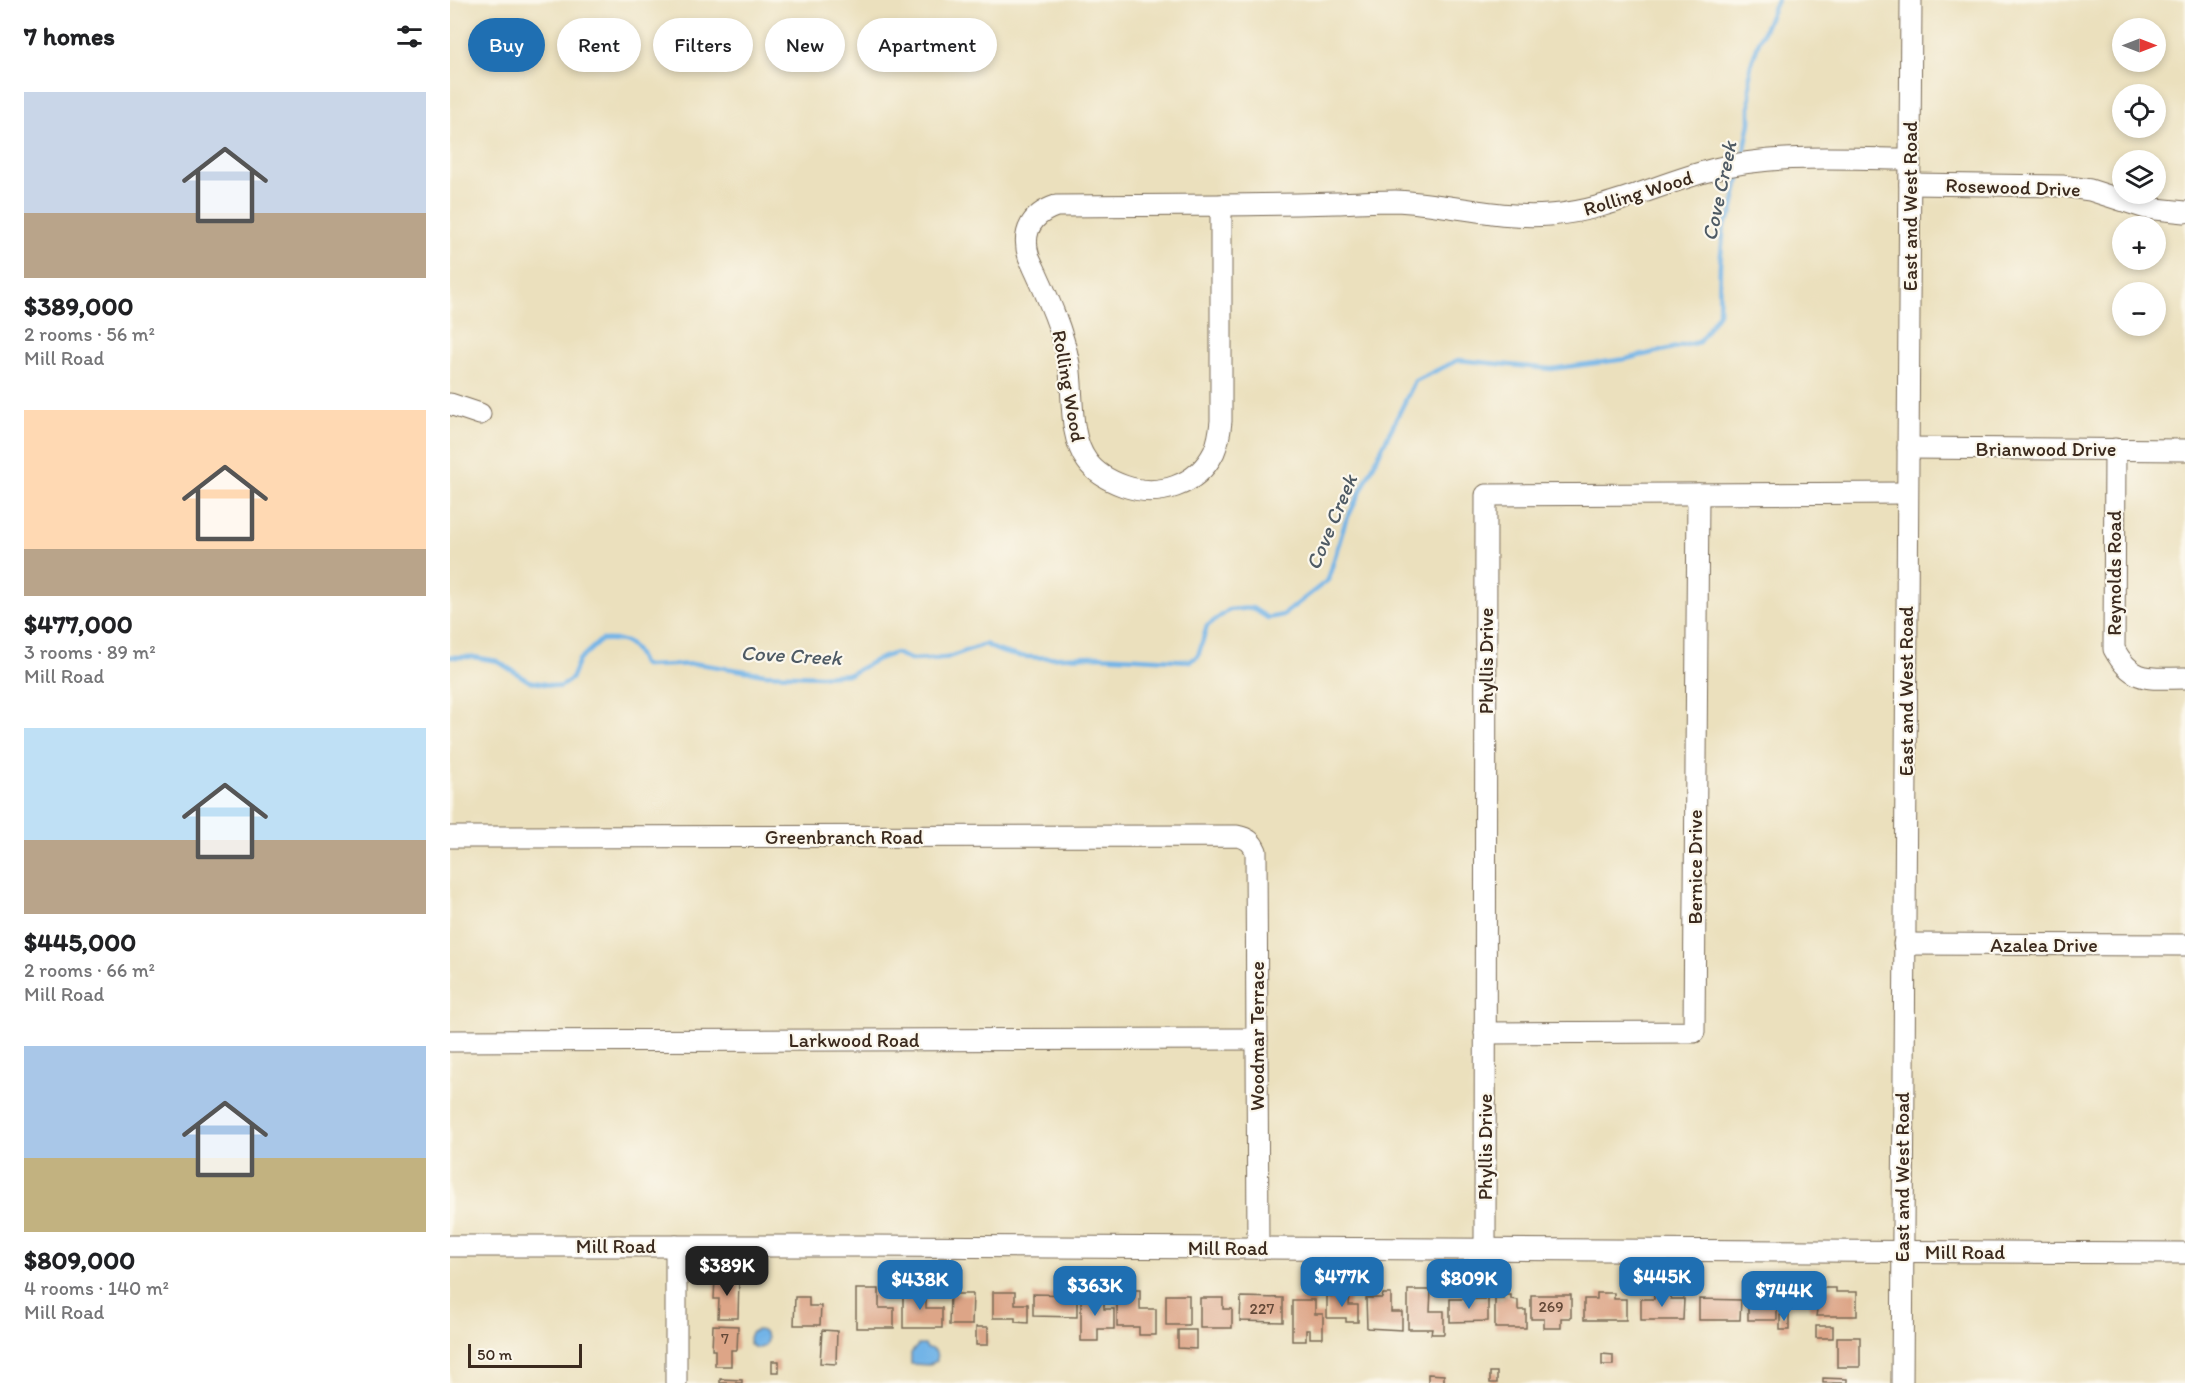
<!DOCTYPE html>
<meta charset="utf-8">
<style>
:root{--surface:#fff;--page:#f6f6f6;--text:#202124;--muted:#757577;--accent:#1f6fb2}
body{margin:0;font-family:Itim,sans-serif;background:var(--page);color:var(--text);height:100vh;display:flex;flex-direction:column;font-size:22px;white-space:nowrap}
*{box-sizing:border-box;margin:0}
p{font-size:20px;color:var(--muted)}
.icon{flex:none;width:33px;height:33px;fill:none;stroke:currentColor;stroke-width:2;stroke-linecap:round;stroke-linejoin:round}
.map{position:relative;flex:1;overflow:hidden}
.details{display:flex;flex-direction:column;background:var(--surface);width:450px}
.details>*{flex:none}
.banner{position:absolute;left:18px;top:18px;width:570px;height:54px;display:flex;gap:12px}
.needle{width:39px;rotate:90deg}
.controls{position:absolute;left:1662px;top:18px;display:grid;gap:12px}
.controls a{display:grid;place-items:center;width:54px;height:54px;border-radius:50%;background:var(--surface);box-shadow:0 3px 9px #0003;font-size:30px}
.scale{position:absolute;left:18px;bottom:15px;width:114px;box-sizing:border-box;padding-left:6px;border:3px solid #3b2a1e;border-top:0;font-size:16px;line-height:21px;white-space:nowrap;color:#3b2a1e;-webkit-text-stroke:4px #fbf7ec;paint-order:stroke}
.price{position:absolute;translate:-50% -51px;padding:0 14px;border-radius:12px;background:var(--accent);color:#fff;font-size:20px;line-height:39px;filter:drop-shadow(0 2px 3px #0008)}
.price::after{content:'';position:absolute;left:50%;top:36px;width:18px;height:14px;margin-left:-9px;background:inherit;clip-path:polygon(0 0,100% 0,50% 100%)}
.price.current{background:#222;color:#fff}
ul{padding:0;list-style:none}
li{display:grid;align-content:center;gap:12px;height:318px;padding:0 24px}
li span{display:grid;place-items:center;height:186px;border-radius:0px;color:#555}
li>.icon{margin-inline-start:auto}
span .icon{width:108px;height:108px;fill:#fffc;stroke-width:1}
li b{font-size:26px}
h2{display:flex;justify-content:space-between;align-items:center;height:72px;padding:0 24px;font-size:26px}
.tag{padding:0 21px;border-radius:27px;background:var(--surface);box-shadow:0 3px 9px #0003;font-size:21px;line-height:54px}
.tag.current{background:var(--accent);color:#fff}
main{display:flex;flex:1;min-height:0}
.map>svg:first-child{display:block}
.water{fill:#72b4e7;stroke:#566f82;stroke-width:1.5}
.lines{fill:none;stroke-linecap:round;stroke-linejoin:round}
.stream{stroke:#72b4e7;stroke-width:4.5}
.building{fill:#dda587}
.minor-casing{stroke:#796a56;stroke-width:23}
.minor{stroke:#fff;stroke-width:21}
.labels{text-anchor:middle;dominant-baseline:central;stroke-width:4.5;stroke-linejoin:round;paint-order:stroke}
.number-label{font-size:16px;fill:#644938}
.street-label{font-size:20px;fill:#3b2a1e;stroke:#fbf7ec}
.water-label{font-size:21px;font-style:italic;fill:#4e5a64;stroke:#fbf7ec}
</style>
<main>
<section class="details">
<h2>7 homes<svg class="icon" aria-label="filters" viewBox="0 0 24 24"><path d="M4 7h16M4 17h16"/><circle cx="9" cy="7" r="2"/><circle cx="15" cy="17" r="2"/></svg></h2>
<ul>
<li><span style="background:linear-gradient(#c9d6e8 65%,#b9a48a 0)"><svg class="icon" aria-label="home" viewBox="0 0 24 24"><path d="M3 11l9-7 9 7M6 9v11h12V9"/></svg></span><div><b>$389,000</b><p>2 rooms · 56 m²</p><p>Mill Road</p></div></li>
<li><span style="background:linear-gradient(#ffd9b3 75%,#b9a48a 0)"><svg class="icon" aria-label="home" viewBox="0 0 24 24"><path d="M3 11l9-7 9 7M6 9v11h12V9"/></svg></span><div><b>$477,000</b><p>3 rooms · 89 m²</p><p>Mill Road</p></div></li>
<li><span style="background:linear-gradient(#bfe0f5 60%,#b9a48a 0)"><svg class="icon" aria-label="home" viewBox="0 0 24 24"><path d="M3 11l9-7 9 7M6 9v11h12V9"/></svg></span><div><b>$445,000</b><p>2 rooms · 66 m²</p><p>Mill Road</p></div></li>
<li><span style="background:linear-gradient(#a9c7e8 60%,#c2b280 0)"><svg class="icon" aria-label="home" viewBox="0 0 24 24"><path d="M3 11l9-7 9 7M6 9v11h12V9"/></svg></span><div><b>$809,000</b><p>4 rooms · 140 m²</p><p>Mill Road</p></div></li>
</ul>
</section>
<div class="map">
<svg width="1735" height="1383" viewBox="0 0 1735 1383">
<rect width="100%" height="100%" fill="#fbf7ec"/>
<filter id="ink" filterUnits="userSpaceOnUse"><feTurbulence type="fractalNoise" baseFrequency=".0167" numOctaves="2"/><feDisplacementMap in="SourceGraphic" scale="12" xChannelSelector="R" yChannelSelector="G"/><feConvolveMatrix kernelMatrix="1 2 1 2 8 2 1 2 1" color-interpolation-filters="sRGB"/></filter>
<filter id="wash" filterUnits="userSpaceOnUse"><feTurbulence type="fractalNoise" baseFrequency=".008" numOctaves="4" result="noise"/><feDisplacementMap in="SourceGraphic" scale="24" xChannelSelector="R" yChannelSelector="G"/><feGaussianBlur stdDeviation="1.35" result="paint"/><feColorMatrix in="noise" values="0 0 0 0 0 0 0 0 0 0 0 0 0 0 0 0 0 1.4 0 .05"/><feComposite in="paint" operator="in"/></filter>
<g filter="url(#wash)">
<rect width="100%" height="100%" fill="#ebe0bd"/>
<g class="water">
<circle cx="308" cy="1339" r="9"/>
<path d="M468,1345H475L477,1348C486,1348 487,1353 487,1361L478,1365L461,1364V1353Z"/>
</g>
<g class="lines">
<g class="stream">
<path d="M1293,158L1300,123V68L1309,41L1327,0"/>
<path d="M0,657H23L47,661L79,681L110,687L121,679L129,660L151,640C175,639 183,640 192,664L197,666L249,664L315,674L371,676L400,674L426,660L445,653L462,660L496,658L535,644C567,664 607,656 643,656C675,657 708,659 740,661L748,656L757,626L779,610L802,608L818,618L833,615L878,580L895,523L965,381L1008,360L1101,369L1176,359L1249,342L1269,313L1270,264L1274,225L1282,213L1291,169"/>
</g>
</g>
<g id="blocks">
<g class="building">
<path d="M265,1278L289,1279L288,1318H268L269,1299H264Z"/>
<path d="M453,1288H476V1308H492V1328H453Z"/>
<path d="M1365,1288H1386V1292H1407V1316H1366L1367,1310H1360V1301H1365Z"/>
<path d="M406,1289H429V1308H444V1328H406Z"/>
<path d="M667,1290H690V1309H706V1335H689V1327H667Z"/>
<path d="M958,1290H981L980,1311H994V1334H981L982,1329H958Z"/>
<path d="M543,1292H565V1304H578V1323L565,1322V1318H543Z"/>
<path d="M1147,1293H1164V1299H1176V1320H1134V1299H1147Z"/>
<path d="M1204,1293H1221V1299H1234L1233,1320H1191V1299H1204Z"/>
<path d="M500,1294H523L522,1325H499Z"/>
<path d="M583,1294L627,1295V1317L583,1316Z"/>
<path d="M631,1294H654V1309H664V1329H648V1341H631Z"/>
<path d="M886,1294H900L899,1305H908V1322H896V1318H877V1296H886Z"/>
<path d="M933,1294H941V1312H952V1330L917,1328L916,1298H932Z"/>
<rect x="716" y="1295" width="23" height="30"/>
<path d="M1053,1295H1061V1299L1068,1300V1310H1076V1328H1045V1299H1053Z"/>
<path d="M1081,1295H1121V1318H1111V1328H1094V1319H1081Z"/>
<path d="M345,1297H359V1306H371L370,1325H344Z"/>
<path d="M791,1297L833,1298V1322L790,1321Z"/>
<path d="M750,1298H773V1309H782V1328H750Z"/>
<rect x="1298" y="1298" width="29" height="22"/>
<path d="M1000,1299H1038V1321L1000,1322Z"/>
<path d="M1249,1299L1291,1300L1290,1320H1249Z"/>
<path d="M842,1300H865V1314H873V1338H860V1330H856V1341H842Z"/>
<rect x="1330" y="1315" width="9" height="15"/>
<path d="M263,1325L288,1326L287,1350H281V1366H265V1350H262Z"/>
<rect x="1366" y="1326" width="17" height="12"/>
<rect x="526" y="1327" width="12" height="18"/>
<path d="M372,1330L387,1331L386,1364L370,1363Z"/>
<path d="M728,1330H746V1349L728,1348Z"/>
<rect x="1387" y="1337" width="23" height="30"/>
<path d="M1152,1354L1163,1355V1365H1152Z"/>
<rect x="322" y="1361" width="7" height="11"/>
<rect x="1040" y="1372" width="7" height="11"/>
<path d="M978,1374L994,1375V1383H978Z"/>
<path d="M1373,1378L1397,1379V1383H1373Z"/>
<path d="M270,1379L292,1380V1383H270Z"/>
</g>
</g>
</g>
<g filter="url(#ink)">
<use href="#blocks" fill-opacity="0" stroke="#796a56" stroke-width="1.5"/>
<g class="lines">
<g class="minor-casing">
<g id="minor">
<path d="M1460,184L1612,186L1640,190L1696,208L1735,212"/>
<path d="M771,205V421C770,432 768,443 764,452C747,486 708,498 674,486C660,481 646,474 637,461C618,435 624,394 619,364C612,326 595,292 579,257C571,232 582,214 606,206Z"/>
<path d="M771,205C811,205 850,204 890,203C908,202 926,201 945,201C996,203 1046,219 1099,215C1158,211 1209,183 1265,169C1328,153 1395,159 1460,159"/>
<path d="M0,404L30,414"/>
<path d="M1458,448L1735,450"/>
<path d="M1665,449L1664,649C1683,684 1700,678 1735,678"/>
<path d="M0,837L787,836C798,838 802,842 806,851L808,1248"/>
<path d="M1454,944L1735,945"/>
<path d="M1035,1033L1244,1032L1248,494"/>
<path d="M0,1041L807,1039"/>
<path d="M0,1246H415L1735,1253"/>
<path d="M1035,1249L1036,495L1457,493"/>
<path d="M226,1383V1246"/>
<path d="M1452,1383L1461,0"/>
</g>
</g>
<use href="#minor" class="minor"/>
</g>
</g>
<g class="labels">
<g class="number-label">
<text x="1101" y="1306">269</text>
<text x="812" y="1308">227</text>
<text x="275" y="1338">7</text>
</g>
<g class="street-label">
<text transform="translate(1563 187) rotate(2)">Rosewood Drive</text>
<text transform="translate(1188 193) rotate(-17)">Rolling Wood</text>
<text transform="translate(1460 206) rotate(-90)">East and West Road</text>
<text transform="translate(619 386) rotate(80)">Rolling Wood</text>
<text x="1596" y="449">Brianwood Drive</text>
<text transform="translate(1664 573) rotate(-90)">Reynolds Road</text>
<text transform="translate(1036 661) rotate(-90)">Phyllis Drive</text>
<text transform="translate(1456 691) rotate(-90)">East and West Road</text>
<text x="394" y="837">Greenbranch Road</text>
<text transform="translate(1245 867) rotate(-90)">Bernice Drive</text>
<text x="1594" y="945">Azalea Drive</text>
<text transform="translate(807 1036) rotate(-90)">Woodmar Terrace</text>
<text x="404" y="1040">Larkwood Road</text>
<text transform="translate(1035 1147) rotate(-90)">Phyllis Drive</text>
<text transform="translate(1452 1177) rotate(-90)">East and West Road</text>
<text x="166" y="1246">Mill Road</text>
<text x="778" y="1248">Mill Road</text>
<text x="1515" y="1252">Mill Road</text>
</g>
<g class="water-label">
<text transform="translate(1269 191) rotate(-78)">Cove Creek</text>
<text transform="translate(881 522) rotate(-67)">Cove Creek</text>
<text transform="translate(341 655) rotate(3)">Cove Creek</text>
</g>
</g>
</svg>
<div class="controls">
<a><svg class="needle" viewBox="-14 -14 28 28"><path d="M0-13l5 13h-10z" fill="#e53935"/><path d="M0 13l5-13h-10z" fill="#757577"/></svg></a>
<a><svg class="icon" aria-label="locate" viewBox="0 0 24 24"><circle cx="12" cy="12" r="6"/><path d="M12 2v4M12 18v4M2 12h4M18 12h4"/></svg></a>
<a><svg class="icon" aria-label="layers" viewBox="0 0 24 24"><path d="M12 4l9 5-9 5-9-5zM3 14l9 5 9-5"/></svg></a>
<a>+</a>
<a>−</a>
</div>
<div class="scale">50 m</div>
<b class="price current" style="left:277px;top:1297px">$389K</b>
<b class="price" style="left:892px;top:1308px">$477K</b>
<b class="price" style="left:1212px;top:1308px">$445K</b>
<b class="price" style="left:1019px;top:1310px">$809K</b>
<b class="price" style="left:470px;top:1311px">$438K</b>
<b class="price" style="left:645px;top:1317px">$363K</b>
<b class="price" style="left:1334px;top:1322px">$744K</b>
<div class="banner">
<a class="tag current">Buy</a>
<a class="tag">Rent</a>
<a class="tag">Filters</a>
<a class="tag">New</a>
<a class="tag">Apartment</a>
</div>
</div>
</main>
